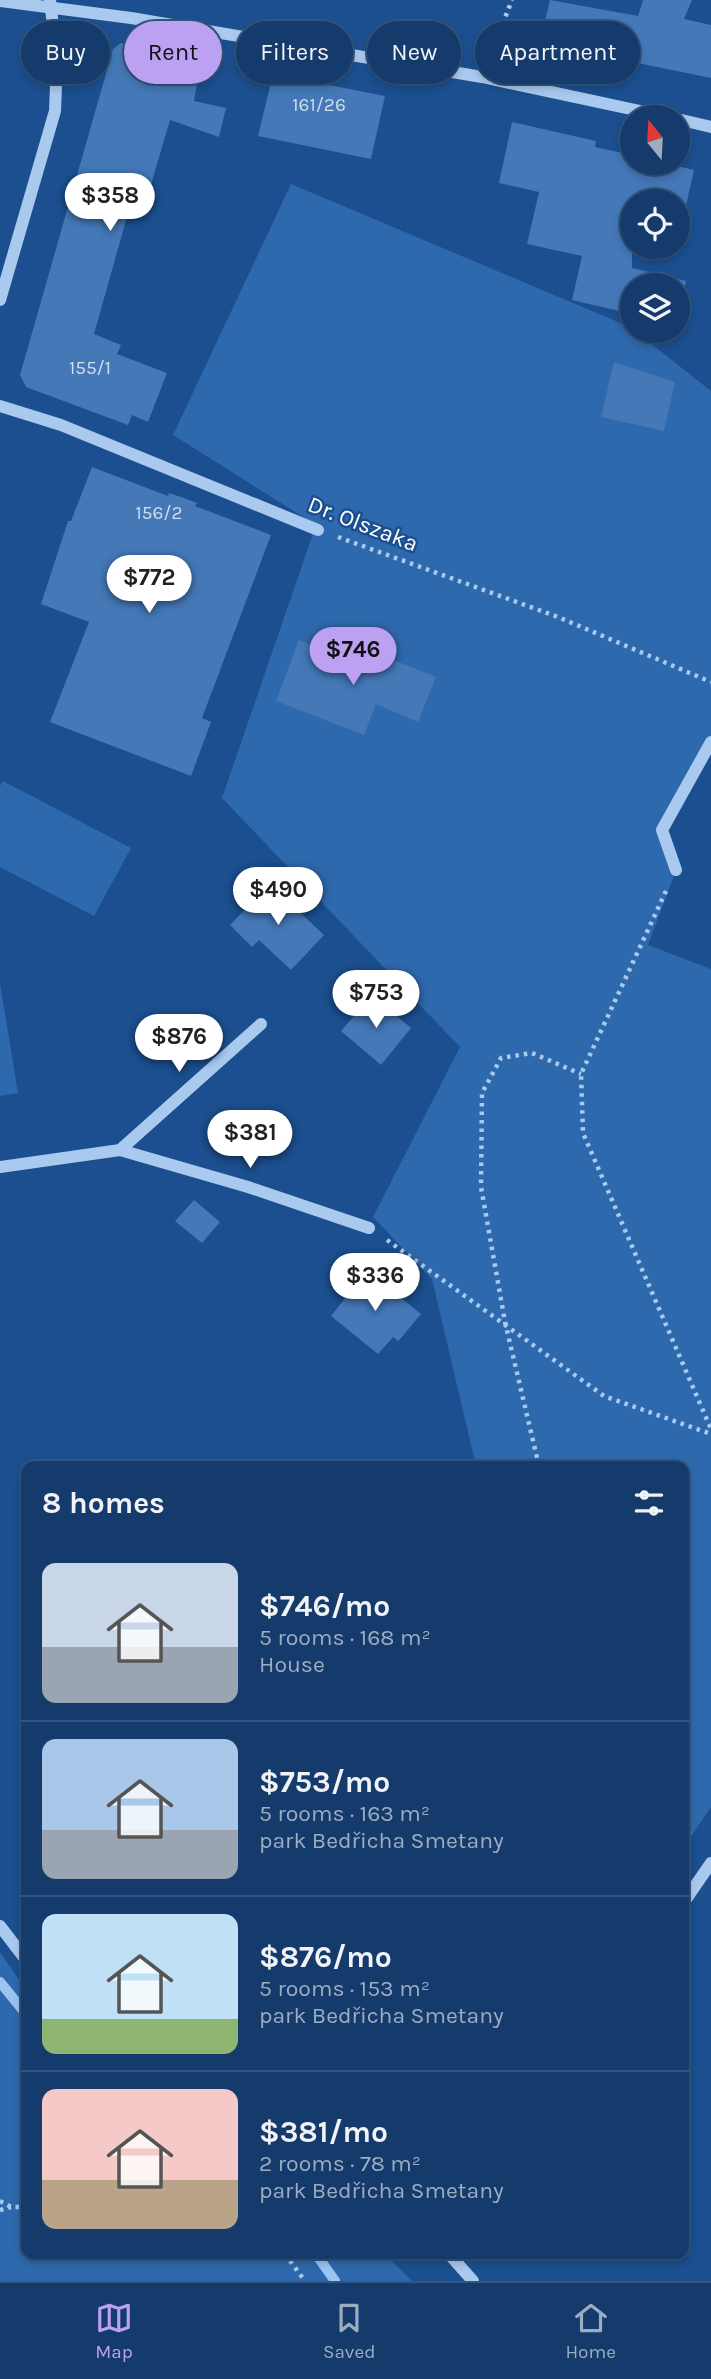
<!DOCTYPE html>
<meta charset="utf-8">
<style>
:root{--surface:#143b6b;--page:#1d4271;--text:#f1f3f6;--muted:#9dadc1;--line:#33557e;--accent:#bca0f2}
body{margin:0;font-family:Karla,sans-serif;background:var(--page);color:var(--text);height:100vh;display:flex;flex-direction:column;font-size:26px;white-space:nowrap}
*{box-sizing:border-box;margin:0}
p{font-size:23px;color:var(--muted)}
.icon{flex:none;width:38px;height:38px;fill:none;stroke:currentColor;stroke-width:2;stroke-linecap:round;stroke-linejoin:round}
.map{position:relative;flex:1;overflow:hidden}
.drawer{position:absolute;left:21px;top:1461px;width:668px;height:798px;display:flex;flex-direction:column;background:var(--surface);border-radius:14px;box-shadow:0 4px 10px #0003,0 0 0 2px var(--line)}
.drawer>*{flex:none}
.hud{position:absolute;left:21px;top:21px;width:670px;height:63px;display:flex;gap:14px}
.needle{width:46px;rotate:342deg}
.buttons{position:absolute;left:620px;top:105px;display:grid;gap:14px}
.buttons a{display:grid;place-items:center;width:70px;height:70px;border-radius:50%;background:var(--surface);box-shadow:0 4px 10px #0003,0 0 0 2px var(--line);font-size:35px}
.price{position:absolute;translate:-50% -60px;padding:0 16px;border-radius:24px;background:#fff;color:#222;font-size:23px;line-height:46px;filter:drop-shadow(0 2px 4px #0008)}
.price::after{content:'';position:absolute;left:50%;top:42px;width:21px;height:16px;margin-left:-10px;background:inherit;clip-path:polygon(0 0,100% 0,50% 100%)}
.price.current{background:var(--accent);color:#111}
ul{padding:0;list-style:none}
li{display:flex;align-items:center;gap:21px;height:175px;padding:0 21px}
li+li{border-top:2px solid var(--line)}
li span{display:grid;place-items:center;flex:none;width:196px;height:140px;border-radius:14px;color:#555}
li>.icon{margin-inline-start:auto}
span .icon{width:84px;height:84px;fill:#fffc;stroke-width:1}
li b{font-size:30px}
h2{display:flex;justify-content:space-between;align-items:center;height:84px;padding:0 21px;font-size:30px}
.pill{padding:0 24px;border-radius:32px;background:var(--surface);box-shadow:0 4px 10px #0003,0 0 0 2px var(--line);font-size:24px;line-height:63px}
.pill.current{background:var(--accent);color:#111}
.menu{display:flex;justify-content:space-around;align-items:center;height:98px;border-top:2px solid var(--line);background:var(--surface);font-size:19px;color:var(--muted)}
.menu a{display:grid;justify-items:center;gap:4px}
.menu .current{color:var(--accent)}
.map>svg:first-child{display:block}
.green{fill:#2e69ad}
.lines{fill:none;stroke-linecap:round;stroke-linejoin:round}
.stream{stroke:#9cc4f0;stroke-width:10}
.building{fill:#4478b7}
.path{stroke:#a9c9ee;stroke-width:4.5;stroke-dasharray:3.5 5;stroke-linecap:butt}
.minor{stroke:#a9c9ee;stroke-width:12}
.labels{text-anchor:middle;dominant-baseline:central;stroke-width:5;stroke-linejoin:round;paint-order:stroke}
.number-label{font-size:19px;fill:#d0dded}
.street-label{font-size:23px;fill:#fff;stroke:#1b4f8f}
</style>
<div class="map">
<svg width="711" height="2281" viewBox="0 0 711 2281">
<rect width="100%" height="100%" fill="#1b4f8f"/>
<g class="green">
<path d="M291,184L630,327L711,391V742L662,830L676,870L648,945L711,969V1807L684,1847V1466H476L432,1279L373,1217L460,1047L222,798L316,525L173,435Z"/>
<path d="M3,781L131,848L94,916L0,867V786Z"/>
<path d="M0,983L18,1093L0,1096Z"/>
<path d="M0,1952L26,1990V2254H385L412,2281H0Z"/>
</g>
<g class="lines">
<g class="stream">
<path d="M0,1982L26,2014"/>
<path d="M316,2254L335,2281"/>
</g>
</g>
<g class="building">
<path d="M550,0L638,16L643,0H692L684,19L711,25V78L540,43Z"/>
<path d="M121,43L201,59L194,101L226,108L219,137L170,120L145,205L132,199L94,334L121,345L117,354L167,373L148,422L132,415L128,425L26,387L20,375L113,49Z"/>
<path d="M273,74L385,96L371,159L258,136Z"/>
<path d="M512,122L596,141L595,147L632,155V163H664L694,170L681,228L677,227V201H632V268L686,281L677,322V285H632V314L572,300L582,256L527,244L539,192L499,183Z"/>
<path d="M614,362L675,382L664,431L601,417Z"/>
<path d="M92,467L168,496L169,493L181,497L197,503L195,506L271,535L202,718L211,722L191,776L50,722L89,622L41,604L68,521H71Z"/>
<path d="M299,640L356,661L361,647L436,677L418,722L376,704L364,735L276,701Z"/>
<path d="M270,884L324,935L291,970L259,940L252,947L230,925Z"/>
<path d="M372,995L411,1028L381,1065L341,1031Z"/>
<path d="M194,1200L220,1222L202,1243L175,1221Z"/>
<path d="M367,1271L421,1314L401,1338L398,1341L393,1337L378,1354L331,1316Z"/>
</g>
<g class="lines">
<g class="path">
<path d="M490,56L512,0"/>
<path d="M338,537L558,617L711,682"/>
<path d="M666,891L581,1074L583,1133L711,1429"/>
<path d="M387,1240L604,1396L711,1434"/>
<path d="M539,1466L505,1322L481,1187L482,1093L501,1058L532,1053L581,1074"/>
<path d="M0,2201L11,2207H26"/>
<path d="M0,2210L11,2207"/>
<path d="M285,2254L305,2281"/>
</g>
<g class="minor">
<path d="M0,1L131,18L482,77L668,117"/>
<path d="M677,119L711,127"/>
<path d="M0,300L55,111L57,60L50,0"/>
<path d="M0,406L61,425L318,530"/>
<path d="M676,870L662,830L711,742"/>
<path d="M120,1150L261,1024"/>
<path d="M0,1167L120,1150L248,1187L369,1228"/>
<path d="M684,1902L711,1863"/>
<path d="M0,1926L26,1960"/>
<path d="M449,2254L473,2281"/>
</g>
</g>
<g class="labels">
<g class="number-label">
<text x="319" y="105">161/26</text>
<text x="90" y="368">155/1</text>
<text x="159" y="513">156/2</text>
</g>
<g class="street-label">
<text transform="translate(363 524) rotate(21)">Dr. Olszaka</text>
</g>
</g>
</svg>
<div class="buttons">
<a><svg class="needle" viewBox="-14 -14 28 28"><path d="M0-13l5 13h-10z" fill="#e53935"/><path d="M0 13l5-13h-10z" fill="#9dadc1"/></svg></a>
<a><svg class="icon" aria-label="locate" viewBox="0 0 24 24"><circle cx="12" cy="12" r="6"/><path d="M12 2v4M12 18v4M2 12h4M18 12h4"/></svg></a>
<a><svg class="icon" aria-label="layers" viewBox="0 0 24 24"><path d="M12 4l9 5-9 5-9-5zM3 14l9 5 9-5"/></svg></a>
</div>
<b class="price" style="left:110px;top:233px">$358</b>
<b class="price" style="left:149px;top:615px">$772</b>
<b class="price current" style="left:353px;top:687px">$746</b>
<b class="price" style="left:278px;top:927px">$490</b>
<b class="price" style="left:376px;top:1030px">$753</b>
<b class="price" style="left:179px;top:1074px">$876</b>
<b class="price" style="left:250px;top:1170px">$381</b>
<b class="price" style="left:375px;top:1313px">$336</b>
<div class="hud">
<a class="pill">Buy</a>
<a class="pill current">Rent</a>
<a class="pill">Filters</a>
<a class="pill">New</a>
<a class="pill">Apartment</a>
</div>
<section class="drawer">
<h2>8 homes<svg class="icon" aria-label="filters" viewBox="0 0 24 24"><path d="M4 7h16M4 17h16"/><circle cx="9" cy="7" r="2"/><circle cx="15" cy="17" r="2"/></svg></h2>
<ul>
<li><span style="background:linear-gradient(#c9d6e8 60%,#9aa5b1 0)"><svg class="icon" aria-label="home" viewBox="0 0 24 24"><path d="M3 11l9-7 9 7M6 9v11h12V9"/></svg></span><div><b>$746/mo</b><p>5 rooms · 168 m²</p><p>House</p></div></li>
<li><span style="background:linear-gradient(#a9c7e8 65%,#9aa5b1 0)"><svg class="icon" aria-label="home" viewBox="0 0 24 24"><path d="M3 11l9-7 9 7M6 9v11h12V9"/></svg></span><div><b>$753/mo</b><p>5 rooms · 163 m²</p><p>park Bedřicha Smetany</p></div></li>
<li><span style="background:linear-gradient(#bfe0f5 75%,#8fb573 0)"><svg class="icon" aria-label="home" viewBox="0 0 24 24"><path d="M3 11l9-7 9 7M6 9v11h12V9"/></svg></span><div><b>$876/mo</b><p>5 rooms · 153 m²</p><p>park Bedřicha Smetany</p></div></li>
<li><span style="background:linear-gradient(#f6c9c9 65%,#b9a48a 0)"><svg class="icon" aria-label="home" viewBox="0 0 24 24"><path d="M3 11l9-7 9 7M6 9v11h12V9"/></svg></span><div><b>$381/mo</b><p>2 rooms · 78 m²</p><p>park Bedřicha Smetany</p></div></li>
</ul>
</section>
</div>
<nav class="menu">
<a class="current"><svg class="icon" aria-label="map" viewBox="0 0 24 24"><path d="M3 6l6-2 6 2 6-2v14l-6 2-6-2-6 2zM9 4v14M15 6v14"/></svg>Map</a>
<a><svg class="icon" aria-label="saved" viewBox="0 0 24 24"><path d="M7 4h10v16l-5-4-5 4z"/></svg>Saved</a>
<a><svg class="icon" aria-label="home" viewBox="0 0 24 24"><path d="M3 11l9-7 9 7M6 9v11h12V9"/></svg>Home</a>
</nav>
